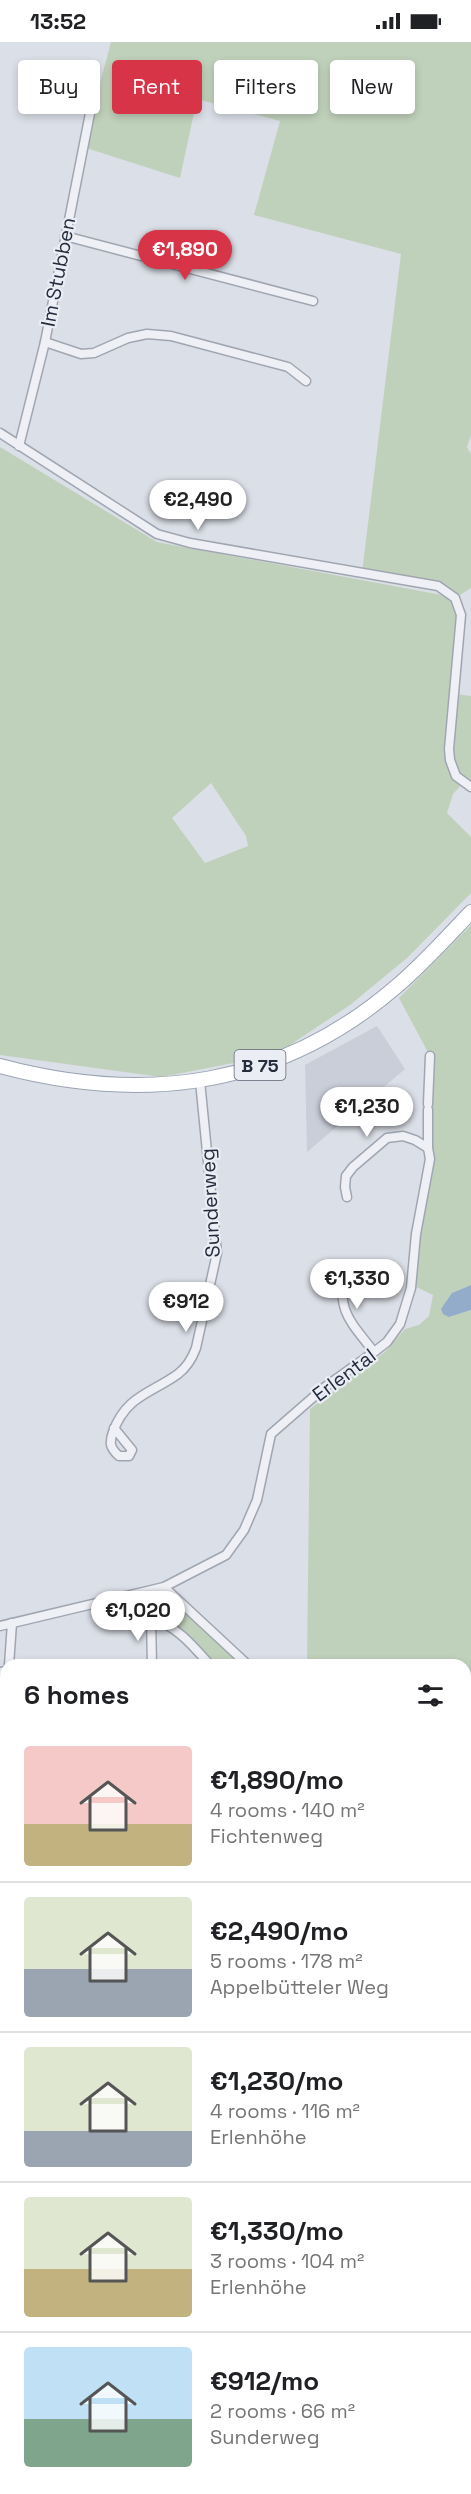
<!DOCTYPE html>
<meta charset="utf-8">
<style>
:root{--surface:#fff;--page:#f6f6f6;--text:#202124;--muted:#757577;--line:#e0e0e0;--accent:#d73448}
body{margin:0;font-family:"Space Grotesk",sans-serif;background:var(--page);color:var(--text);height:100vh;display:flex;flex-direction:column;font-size:22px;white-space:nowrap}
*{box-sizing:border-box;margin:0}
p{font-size:20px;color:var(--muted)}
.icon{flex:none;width:33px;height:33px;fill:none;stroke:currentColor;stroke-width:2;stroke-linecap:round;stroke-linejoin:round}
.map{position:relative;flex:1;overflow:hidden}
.side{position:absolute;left:0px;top:1617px;width:471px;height:836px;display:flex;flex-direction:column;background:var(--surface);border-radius:18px 18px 0 0;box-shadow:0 3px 9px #0003}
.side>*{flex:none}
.top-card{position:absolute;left:18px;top:18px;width:435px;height:54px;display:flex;gap:12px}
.price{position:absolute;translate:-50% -51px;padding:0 14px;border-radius:21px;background:#fff;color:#222;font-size:20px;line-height:39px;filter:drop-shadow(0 2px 3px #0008)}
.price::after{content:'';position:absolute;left:50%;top:36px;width:18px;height:14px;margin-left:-9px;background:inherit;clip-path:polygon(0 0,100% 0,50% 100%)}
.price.on{background:var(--accent);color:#fff}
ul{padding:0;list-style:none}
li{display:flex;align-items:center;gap:18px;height:150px;padding:0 24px}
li+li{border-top:2px solid var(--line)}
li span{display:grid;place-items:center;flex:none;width:168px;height:120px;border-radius:6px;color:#555}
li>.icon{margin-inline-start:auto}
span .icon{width:72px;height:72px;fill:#fffc;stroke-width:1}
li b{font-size:26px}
h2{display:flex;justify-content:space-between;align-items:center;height:72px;padding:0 24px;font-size:26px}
.chip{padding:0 21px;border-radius:6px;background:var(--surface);box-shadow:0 3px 9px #0003;font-size:21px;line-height:54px}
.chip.on{background:var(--accent);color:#fff}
.status{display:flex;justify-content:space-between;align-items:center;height:42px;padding:0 30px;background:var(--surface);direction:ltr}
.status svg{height:16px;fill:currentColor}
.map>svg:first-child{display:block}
.built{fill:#c9ced9}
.green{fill:#c0d1bb;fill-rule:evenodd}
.water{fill:#92acca}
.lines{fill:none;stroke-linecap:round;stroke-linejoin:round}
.minor-casing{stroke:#a0a6b1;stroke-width:11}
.primary-casing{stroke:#99a3b3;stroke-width:16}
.minor{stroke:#eef0f5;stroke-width:8}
.primary{stroke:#fff;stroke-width:14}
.labels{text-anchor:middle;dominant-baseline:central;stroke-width:4.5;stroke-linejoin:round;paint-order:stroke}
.shield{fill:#eaeef4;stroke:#5f6674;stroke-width:1.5}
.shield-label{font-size:18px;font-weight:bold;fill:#242c3d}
.street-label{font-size:20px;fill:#242c3d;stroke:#eaeef4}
</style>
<div class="status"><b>13:52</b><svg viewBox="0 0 49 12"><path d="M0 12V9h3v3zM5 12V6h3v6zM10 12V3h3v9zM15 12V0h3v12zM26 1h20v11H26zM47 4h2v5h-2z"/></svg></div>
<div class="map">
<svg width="471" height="2452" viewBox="0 0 471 2452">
<rect width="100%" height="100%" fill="#dbdfe7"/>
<path class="built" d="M377,984L405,1027L307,1110L305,1023Z"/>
<g class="green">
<path d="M111,0H471V393L467,405L471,412V546L455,556L461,573L455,652L471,654V744L463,741L453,752L447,771L471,795V851L407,916L350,963L275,1013L161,1035L0,1013V405L157,500L453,555L438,544L362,531L401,212L254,173L280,79L197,57L180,136L83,105ZM211,741L246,794L248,804L205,821L172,776Z"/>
<path d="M471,883V1243L452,1251L449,1275L471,1268V2417L465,2410V1623H307L310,1367L385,1310L405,1287L419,1283L429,1274L433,1253L414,1244L428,1096L430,1014L399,956Z"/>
<path d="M164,1545L248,1623H210L173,1587L125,1570L128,1559Z"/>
<path d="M0,2110H6V2196L0,2206Z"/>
</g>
<path class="water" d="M471,1243V1268L449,1275L443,1272L441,1267L452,1251Z"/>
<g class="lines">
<g class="minor-casing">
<g id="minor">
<path d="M65,194L313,259"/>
<path d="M45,300L81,312L94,311L128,296L147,292L171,294L288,325L306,339"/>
<path d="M0,391L157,492L190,501L438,544L455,556L461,573L449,707L450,718L456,734L471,745"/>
<path d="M19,404L45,300L93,56"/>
<path d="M428,1062L430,1014"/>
<path d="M347,1155L345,1145L346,1134L353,1125L387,1096L403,1094L415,1098L428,1106"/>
<path d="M341,1224C341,1273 345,1273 374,1310"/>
<path d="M114,1386L132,1408L129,1414H119C110,1406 109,1401 113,1390C126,1354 150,1352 178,1332C187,1325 192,1317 196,1306L217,1211L200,1039"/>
<path d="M164,1545L248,1623"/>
<path d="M116,1558C123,1573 136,1572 151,1576C177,1584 193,1604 210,1623"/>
<path d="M151,1576L152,1623"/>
<path d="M0,1584L164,1545L226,1513L244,1488L257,1458L271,1392L325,1345L374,1310L387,1300L400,1282L411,1246L416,1192L430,1117L428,1106V1068"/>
<path d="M9,1623L12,1581"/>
<path d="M0,1630L6,1629"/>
<path d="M0,1898H6"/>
<path d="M0,2213L6,2203"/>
<path d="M0,2311L6,2313"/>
<path d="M434,2446L445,2452"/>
</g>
</g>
<g class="primary-casing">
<path id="primary" d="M0,1024C146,1063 280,1045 397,944C424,921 447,895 471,870"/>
</g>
<use href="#minor" class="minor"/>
<use href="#primary" class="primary"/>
</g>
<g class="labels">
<rect class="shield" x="234.5" y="1008" width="51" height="30" rx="4.5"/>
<g class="shield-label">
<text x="260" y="1023">B 75</text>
</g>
<g class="street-label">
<text transform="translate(58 230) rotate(-79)">Im Stubben</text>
<text transform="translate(210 1161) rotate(-93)">Sunderweg</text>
<text transform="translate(344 1333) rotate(-37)">Erlental</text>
</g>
</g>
</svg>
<b class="price on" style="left:185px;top:239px">€1,890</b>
<b class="price" style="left:198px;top:489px">€2,490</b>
<b class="price" style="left:367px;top:1096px">€1,230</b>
<b class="price" style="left:357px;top:1268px">€1,330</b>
<b class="price" style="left:186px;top:1291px">€912</b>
<b class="price" style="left:138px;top:1600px">€1,020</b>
<div class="top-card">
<a class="chip">Buy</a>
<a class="chip on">Rent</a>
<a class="chip">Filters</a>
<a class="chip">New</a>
</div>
<section class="side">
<h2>6 homes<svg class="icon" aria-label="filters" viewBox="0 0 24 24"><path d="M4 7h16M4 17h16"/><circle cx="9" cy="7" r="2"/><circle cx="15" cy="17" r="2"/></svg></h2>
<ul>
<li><span style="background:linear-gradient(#f6c9c9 65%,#c2b280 0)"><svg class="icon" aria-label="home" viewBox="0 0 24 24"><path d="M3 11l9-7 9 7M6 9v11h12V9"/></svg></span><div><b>€1,890/mo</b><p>4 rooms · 140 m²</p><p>Fichtenweg</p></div></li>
<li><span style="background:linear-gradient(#dfe7d0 60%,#9aa5b1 0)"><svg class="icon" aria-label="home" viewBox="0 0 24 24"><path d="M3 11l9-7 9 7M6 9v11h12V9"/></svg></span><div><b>€2,490/mo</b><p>5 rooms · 178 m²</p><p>Appelbütteler Weg</p></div></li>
<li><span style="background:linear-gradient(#dfe7d0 70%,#9aa5b1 0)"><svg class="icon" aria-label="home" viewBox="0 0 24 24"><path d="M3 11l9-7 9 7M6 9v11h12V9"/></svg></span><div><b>€1,230/mo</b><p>4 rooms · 116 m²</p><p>Erlenhöhe</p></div></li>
<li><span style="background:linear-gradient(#dfe7d0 60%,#c2b280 0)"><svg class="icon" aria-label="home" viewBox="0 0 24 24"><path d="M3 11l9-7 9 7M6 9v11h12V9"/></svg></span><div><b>€1,330/mo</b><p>3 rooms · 104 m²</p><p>Erlenhöhe</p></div></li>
<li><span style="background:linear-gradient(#bfe0f5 60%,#7fa58c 0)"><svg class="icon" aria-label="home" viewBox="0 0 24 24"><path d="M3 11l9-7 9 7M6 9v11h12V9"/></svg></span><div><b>€912/mo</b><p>2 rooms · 66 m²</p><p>Sunderweg</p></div></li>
</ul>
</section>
</div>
